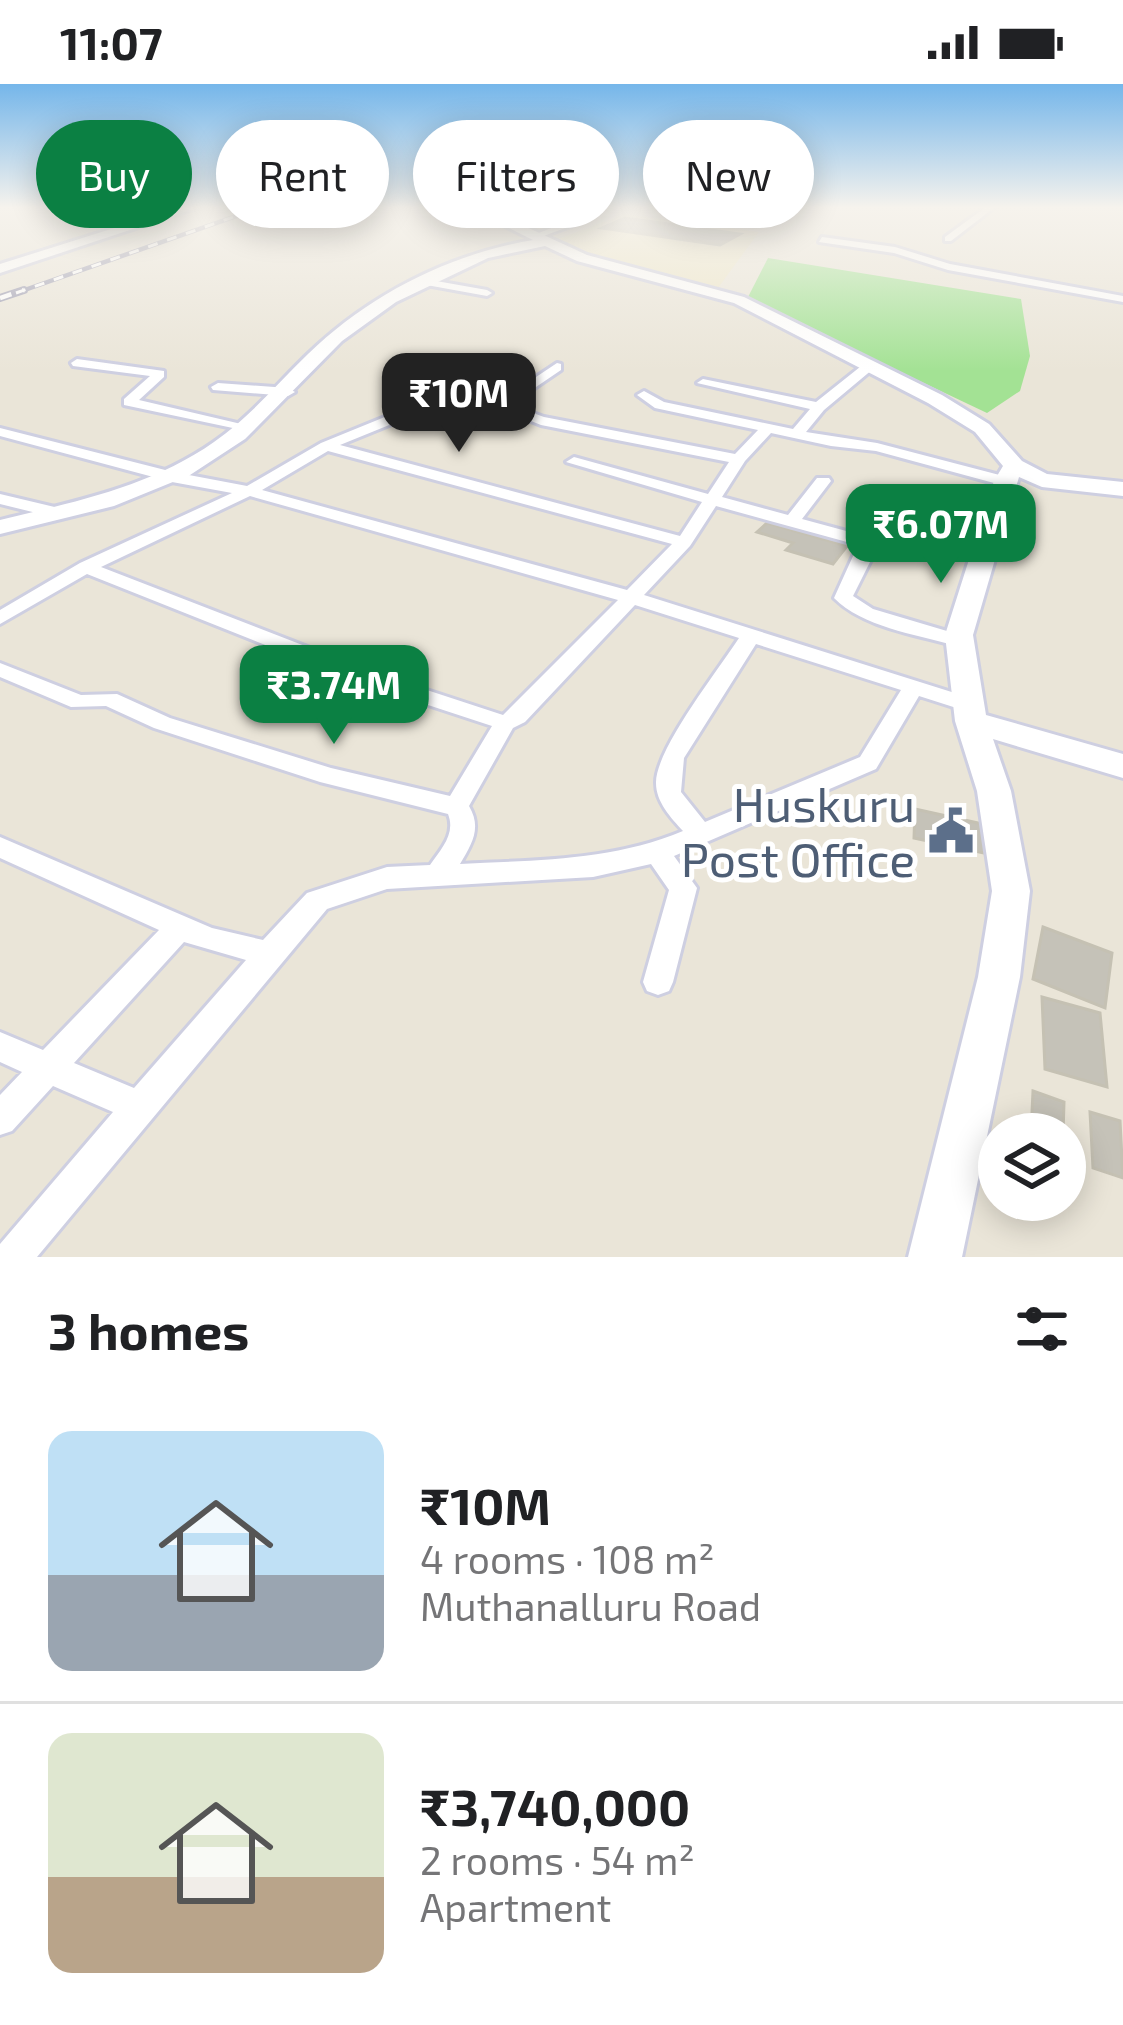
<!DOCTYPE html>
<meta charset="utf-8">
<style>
:root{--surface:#fff;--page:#f2f2f2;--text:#202124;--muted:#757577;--line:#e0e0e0;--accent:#0b8043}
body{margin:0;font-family:"Exo 2",sans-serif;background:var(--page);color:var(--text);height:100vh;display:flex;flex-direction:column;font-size:45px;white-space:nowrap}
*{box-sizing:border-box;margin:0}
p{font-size:39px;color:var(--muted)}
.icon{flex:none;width:66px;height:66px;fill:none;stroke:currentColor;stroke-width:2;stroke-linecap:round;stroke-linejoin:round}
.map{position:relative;height:1173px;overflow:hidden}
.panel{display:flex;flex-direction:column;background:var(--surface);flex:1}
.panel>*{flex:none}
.banner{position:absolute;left:36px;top:36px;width:1053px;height:108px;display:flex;gap:24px}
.tools{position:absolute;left:978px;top:1029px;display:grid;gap:24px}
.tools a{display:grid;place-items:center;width:108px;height:108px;border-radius:50%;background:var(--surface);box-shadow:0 6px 30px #0003;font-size:60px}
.price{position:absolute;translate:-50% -102px;padding:0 27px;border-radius:24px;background:var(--accent);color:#fff;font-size:39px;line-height:78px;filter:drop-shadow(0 3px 6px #0008)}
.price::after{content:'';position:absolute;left:50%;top:72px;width:36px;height:27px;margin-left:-18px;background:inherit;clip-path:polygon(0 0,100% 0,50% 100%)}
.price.active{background:#222;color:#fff}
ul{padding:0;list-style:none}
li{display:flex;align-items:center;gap:36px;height:300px;padding:0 48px}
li+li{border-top:3px solid var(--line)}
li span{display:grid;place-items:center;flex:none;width:336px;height:240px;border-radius:24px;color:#555}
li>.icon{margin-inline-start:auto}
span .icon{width:144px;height:144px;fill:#fffc;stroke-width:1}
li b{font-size:51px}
h2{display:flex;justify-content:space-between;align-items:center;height:144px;padding:0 48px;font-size:51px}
.pill{padding:0 42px;border-radius:54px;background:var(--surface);box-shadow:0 6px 30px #0003;font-size:42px;line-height:108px}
.pill.active{background:var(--accent);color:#fff}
.status{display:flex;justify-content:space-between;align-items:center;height:84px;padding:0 60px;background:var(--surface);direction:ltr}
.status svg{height:33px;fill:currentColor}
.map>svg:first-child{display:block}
.education{fill:#ede6c7}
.green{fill:#a3e294}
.building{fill:#c5c2b8;stroke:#c5c1b3;stroke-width:3}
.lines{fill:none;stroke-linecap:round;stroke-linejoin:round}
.street-casing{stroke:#cecfe1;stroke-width:6}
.secondary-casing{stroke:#cecfe1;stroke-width:6}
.street{fill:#fff;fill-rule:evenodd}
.secondary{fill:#fff;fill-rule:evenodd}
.rail-far1-casing{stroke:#9c9cb2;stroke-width:4.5}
.rail-casing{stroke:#9c9cb2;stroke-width:8}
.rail-far1{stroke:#fff;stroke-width:3;stroke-dasharray:10;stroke-linecap:butt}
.rail{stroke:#fff;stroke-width:4.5;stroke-dasharray:12;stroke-linecap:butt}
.labels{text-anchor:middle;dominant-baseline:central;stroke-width:10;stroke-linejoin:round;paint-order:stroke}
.near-service-label{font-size:48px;fill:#4e5e75;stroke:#fff;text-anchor:end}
</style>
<div class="status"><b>11:07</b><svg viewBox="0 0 49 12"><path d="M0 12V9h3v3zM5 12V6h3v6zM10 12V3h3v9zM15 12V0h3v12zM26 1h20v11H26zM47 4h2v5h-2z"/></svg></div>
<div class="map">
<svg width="1123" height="1173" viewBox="0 0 1123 1173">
<rect width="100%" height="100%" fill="#eae5d8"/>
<path class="education" d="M624,130L759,148L715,208L587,173L556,156Z"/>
<path class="green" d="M768,174L1021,215L1030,272L1020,307L987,329L747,215Z"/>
<g class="building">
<path d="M625,134L740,150L720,161L602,144Z"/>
<path d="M767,439L847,462L833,480L786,466L793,459L757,448Z"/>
<path d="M915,725L987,741L988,770L914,754Z"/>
<path d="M1043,843L1112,869L1105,924L1033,895Z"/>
<path d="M1042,913L1100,929L1107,1003L1045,985Z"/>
<path d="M1033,1007L1064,1018L1063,1050H1031Z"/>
<path d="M1090,1028L1120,1037L1123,1094L1093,1084Z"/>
</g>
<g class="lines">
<g class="street-casing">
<g id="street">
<path d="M575,123H584L579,128L587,136L538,154L531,152L577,134L570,128Z"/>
<path d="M986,123H995L951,157H945V153Z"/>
<path d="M822,153L895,163L950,180L1123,212V218L948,186L894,169L819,158Z"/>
<path d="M425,195L487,206L492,209L487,212L421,200Z"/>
<path d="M77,275L164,287V293L139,316L254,343L247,347L124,321V315L150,292L73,282L71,279Z"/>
<path d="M557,279L561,280V286L514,318V322L544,333L735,370L758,346L655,324L637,311L644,307L664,318L793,345L810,325L697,299L703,295L816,318L865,279H873V285L824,326L806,348L877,359L1011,394V400L1005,402L876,367L831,362L771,349L745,377L722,413L788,431L817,394H829L831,397L802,435L872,454L877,464L853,512L873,525L967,553L970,557L967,561H953C914,550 863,543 834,514L858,461L716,422L690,462L644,511L977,616L980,621L969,628L919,612L876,685L674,772L697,804L673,898L669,907L658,911L647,907L643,898L669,806L651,780L593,793L387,805L327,825L37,1173H0V1160L113,1028L53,1002L12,1047L0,1051V1011L22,988L0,978V948L43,966L159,846L0,774V753L212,844L263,856L307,809L387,783L430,781C441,765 456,750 448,730L320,698L154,644L106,622L71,623L0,593V579L81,611L117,610L170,634L331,684L450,712L492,642L358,598L87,490L0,540V526L80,479L232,409L172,398L0,352V344L173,388L247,402L321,359L424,317H500ZM431,324L501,325L541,341L729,378L708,410L574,373L566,378L702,418L680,452L340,361ZM328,367L672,460L627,506L262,406ZM250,412L618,516L503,631L372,588L101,483ZM635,521L739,554C719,585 655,666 656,699C656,718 671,734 683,747C611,777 536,776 460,780C472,760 482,744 469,722L513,644L525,638ZM756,560L901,606L860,673L705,738L681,708L684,674ZM184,858L246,876L134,1004L74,979Z"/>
<path d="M218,299L288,304L295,308L288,312L213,306L211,303Z"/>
<path d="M0,410L63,425L65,429L57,434L0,420Z"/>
</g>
</g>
<g class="secondary-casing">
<g id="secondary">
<path d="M181,123H199L0,189V180Z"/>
<path d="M467,123H483L587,171L744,213L942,311L989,340L1022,377L1047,390L1123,398V412L1042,403L1019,393L973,551L986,631L1123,670V694L993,655L1011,707L1030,807L1020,893L962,1173H908L978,893L992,807L977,707L955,637L945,551L994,397L1003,382L975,348L928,319L734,219L577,177L545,162L488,174L396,218L342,257L245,355L190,391L114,422L0,450V436C74,418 150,403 214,358C250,333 277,300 308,270C369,211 449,170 533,156Z"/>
</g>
</g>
<use href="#street" class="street"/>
<use href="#secondary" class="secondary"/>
<g class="rail-far1-casing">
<path id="rail-far1" d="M16,209L262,123"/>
</g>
<g class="rail-casing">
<path id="rail" d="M0,214L24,206"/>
</g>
<use href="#rail-far1" class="rail-far1"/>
<use href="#rail" class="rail"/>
</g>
<linearGradient id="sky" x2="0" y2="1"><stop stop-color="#75b6ea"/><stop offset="0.43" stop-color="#f6f3ed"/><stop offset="1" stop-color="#f6f3ed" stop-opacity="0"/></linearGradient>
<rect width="1123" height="287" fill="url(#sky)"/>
<defs>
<g id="civic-bare" transform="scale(3.6)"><path d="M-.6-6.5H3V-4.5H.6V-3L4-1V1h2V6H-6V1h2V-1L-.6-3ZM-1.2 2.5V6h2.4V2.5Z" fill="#5c6f8a" stroke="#fff" stroke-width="2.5" paint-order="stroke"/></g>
</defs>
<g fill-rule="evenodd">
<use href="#civic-bare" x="951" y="747"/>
</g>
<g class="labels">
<g class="near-service-label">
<text x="915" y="719">Huskuru<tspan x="915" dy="55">Post Office</tspan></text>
</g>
</g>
</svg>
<div class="tools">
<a><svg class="icon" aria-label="layers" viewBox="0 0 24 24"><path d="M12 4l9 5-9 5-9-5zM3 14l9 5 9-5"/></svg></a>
</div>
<b class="price active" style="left:459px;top:371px">₹10M</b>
<b class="price" style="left:941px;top:502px">₹6.07M</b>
<b class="price" style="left:334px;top:663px">₹3.74M</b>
<div class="banner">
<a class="pill active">Buy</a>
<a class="pill">Rent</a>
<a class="pill">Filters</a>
<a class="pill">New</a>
</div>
</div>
<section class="panel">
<h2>3 homes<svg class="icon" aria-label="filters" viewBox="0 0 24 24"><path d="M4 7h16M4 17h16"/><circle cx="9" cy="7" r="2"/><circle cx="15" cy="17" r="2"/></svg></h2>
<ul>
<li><span style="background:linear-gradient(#bfe0f5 60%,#9aa5b1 0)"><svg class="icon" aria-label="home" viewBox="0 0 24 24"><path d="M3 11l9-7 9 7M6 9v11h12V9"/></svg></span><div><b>₹10M</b><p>4 rooms · 108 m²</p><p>Muthanalluru Road</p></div></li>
<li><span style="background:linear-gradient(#dfe7d0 60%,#b9a48a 0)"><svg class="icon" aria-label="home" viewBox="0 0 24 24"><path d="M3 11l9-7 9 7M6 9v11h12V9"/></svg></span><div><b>₹3,740,000</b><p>2 rooms · 54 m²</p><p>Apartment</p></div></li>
</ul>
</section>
